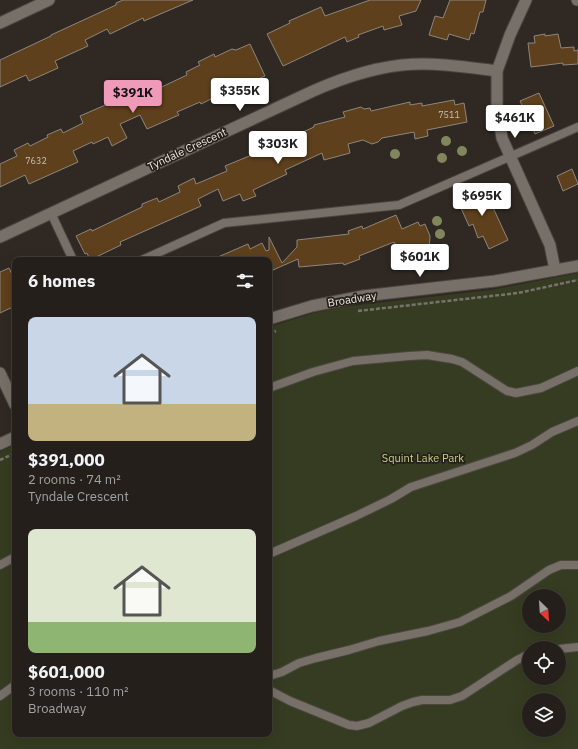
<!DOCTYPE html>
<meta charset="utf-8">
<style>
:root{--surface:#241f1a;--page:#2c2723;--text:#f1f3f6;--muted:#a3a2a2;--line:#413d39;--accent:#ef9ab8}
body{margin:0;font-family:"IBM Plex Sans",sans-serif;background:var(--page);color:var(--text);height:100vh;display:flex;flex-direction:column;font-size:15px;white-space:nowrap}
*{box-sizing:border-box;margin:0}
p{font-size:13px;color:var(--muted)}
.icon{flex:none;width:22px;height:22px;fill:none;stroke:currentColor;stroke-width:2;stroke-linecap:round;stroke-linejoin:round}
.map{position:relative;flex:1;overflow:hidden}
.panel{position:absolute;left:12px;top:257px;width:260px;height:480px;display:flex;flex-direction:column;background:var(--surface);border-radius:8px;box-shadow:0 4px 16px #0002,0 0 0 1px var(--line)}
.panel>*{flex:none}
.needle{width:26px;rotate:155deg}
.tools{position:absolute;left:522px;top:589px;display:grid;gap:8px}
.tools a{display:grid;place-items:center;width:44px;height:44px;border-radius:50%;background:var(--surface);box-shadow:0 4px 16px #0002,0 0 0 1px var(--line);font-size:20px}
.price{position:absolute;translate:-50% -34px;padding:0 9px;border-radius:4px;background:#fff;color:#222;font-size:13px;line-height:26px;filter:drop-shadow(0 1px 2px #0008)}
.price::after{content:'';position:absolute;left:50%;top:24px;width:12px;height:9px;margin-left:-6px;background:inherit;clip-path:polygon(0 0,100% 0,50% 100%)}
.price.on{background:var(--accent);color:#111}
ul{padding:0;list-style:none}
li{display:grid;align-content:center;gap:8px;height:212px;padding:0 16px}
li span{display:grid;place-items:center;height:124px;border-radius:8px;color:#555}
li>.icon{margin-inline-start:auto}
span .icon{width:72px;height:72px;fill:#fffc;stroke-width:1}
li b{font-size:17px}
h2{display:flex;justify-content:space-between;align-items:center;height:48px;padding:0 16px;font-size:17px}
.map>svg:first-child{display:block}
.green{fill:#363c21;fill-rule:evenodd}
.building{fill:#5e401c;stroke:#8d867e}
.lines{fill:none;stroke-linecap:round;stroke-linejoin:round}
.service-casing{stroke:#4b4640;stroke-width:10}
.minor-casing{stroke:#4b4640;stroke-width:13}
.tertiary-casing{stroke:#4b4640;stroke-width:13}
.path{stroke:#79736d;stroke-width:2.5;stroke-dasharray:4 2;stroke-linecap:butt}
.service{stroke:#777068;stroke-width:8}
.minor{stroke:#777068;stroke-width:11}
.tertiary{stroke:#777068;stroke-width:11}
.tree{fill:#81865c}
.labels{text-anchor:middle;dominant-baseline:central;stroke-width:3.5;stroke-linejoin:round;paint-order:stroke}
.number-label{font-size:9px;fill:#c9bfb2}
.street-label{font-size:11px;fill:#ede9e4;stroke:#262019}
.park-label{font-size:11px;fill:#c3d38b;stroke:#262019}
</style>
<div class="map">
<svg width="578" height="749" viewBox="0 0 578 749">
<rect width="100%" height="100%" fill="#302923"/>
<path class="green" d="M578,273V749H0V452L15,445V734H269V327L314,313L342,307L491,290ZM529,596H559V626H529ZM529,648H559V678H529ZM529,700H559V730H529Z"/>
<g class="building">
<path d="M123,0H193L144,21L143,18L110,34L107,29L85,40L88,46L55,61L58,68L29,81L26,75L0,87V60L51,36V35L116,5V3Z"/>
<path d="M370,0H421L416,11L399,16L402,25L384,30L383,26L358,35L359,37L347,42L345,37L283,66L267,34L290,23L289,21L321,7L325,16Z"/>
<path d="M450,0H486L483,12H480L474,34L471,33L469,40L449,34L447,40L429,35L435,16L443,18Z"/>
<path d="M545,34V36L558,34L561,48L574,47V51L578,50V64L563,65V63L531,67L528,43H535L534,36Z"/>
<path d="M250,44L265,76L247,84L245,81L214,95L215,97L201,104L200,102L177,112L179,115L147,129L140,115L120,124L127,138L112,146L108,137L93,144L92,142L73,151L78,162L29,184L25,175L0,187V164L17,156L14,150L28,143L30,146L48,137L47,135L61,129L63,133L83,123L80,116L110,103L112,106L131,97L130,94L142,88L144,92L148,91L149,93L187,75L186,72L200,65L198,62L214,54L215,57L232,49L236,50Z"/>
<path d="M539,93L554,126L535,134L531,124L528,125L524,115H527L520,101Z"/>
<path d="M454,100L455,105L464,103L467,122L427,130L428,136L415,139L414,132L382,138L378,142L372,144L363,140L348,144L350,153L324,160L322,153L285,170L287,174L253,190L256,196L243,201L240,194L223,201L218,189L198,199L201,206L120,242L121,245L90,260L87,253L85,254L76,236L91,229L92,231L142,207V204L157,198L159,202L180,192L178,186L194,178L196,184L227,171L225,166L259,152L258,150L291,135L292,137L314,127V125L345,117L343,112L361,107L364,109L370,108L371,111L410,102V105L422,103V106Z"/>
<path d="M572,169L578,184L563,191L557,176Z"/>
<path d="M478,187L481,193H483L487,200L489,199L508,240L489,249L483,236L478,238L473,224L469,226L456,197Z"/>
<path d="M396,215L402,229L418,222L420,226L425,224L430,236L429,252L416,256L412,252L401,257L394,242L359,256L360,259L344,265L343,263L299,267L298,259L273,270L269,260H211L248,244L250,249L262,243L266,251L269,250V237L282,263L297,247V240L349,234L348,231L362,226L363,229Z"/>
<path d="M9,268L15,281V306L0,313V272Z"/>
</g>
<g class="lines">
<g class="service-casing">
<g id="service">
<path d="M51,213L73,260"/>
<path d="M142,260L224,223L399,205L578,127"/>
<path d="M269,388L313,372L353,361L409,356L427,355L452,359L462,362L507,391L516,393L541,388L578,371"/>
<path d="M269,554L356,516L391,499L411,487L515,453L532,445L552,432L578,421"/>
<path d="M0,565L15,557"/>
<path d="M559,649L578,647"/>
<path d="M269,676L282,672L299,663L316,658L349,650L379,641L428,631L460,622L511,596L549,570L561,565H578"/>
<path d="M269,690L290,701L349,725L357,726L369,723L402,706L413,702L422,700H450L462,696L517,660L529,654"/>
<path d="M0,696L15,685"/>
</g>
</g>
<g class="minor-casing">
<g id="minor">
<path d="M526,0L510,35L497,71V108L502,138L550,245L555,270"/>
<path d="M577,0H578"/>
<path d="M0,23L49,0"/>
<path d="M0,237L298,98C331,82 365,69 402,65C434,62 466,67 497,71"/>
</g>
</g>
<g class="tertiary-casing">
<g id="tertiary">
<path d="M269,319L312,306L363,296L495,281L578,266"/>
<path d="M0,373L15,405"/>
<path d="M0,444L15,437"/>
</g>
</g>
<g class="path">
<path d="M358,311L518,293L578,280"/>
<path d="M269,334L276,331"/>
<path d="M0,460L15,453"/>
</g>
<use href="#service" class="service"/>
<use href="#minor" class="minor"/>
<use href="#tertiary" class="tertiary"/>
</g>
<g class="tree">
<circle cx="446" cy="141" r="5"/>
<circle cx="462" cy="151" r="5"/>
<circle cx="395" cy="154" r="5"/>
<circle cx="442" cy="158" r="5"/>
<circle cx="437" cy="221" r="5"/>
<circle cx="440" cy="234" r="5"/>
</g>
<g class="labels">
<g class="number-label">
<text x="449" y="114">7511</text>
<text x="36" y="160">7632</text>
</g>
<g class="street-label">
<text transform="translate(187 149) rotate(-25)">Tyndale Crescent</text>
<text transform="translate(352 299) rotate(-9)">Broadway</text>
</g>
<g class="park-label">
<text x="423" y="458">Squint Lake Park</text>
</g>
</g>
</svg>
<div class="tools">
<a><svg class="needle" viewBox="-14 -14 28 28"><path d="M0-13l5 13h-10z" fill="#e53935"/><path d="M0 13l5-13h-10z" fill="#a3a2a2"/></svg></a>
<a><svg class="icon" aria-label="locate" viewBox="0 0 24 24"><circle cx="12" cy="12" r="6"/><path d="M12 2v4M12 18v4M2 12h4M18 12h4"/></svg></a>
<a><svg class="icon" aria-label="layers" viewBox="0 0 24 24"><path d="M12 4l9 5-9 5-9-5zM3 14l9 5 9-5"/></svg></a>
</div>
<b class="price" style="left:240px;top:112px">$355K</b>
<b class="price on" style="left:133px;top:114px">$391K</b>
<b class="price" style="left:515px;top:139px">$461K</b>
<b class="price" style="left:278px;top:165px">$303K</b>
<b class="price" style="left:482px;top:217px">$695K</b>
<b class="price" style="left:420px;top:278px">$601K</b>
<section class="panel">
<h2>6 homes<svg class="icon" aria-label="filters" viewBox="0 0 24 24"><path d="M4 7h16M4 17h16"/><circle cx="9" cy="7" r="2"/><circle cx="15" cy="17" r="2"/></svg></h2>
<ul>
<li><span style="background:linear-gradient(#c9d6e8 70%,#c2b280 0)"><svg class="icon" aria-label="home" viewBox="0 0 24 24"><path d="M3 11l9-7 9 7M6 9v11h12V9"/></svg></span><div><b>$391,000</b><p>2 rooms · 74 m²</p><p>Tyndale Crescent</p></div></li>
<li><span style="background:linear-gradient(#dfe7d0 75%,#8fb573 0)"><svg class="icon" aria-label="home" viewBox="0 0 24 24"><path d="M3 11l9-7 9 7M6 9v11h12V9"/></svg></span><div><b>$601,000</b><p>3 rooms · 110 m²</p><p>Broadway</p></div></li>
</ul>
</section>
</div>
